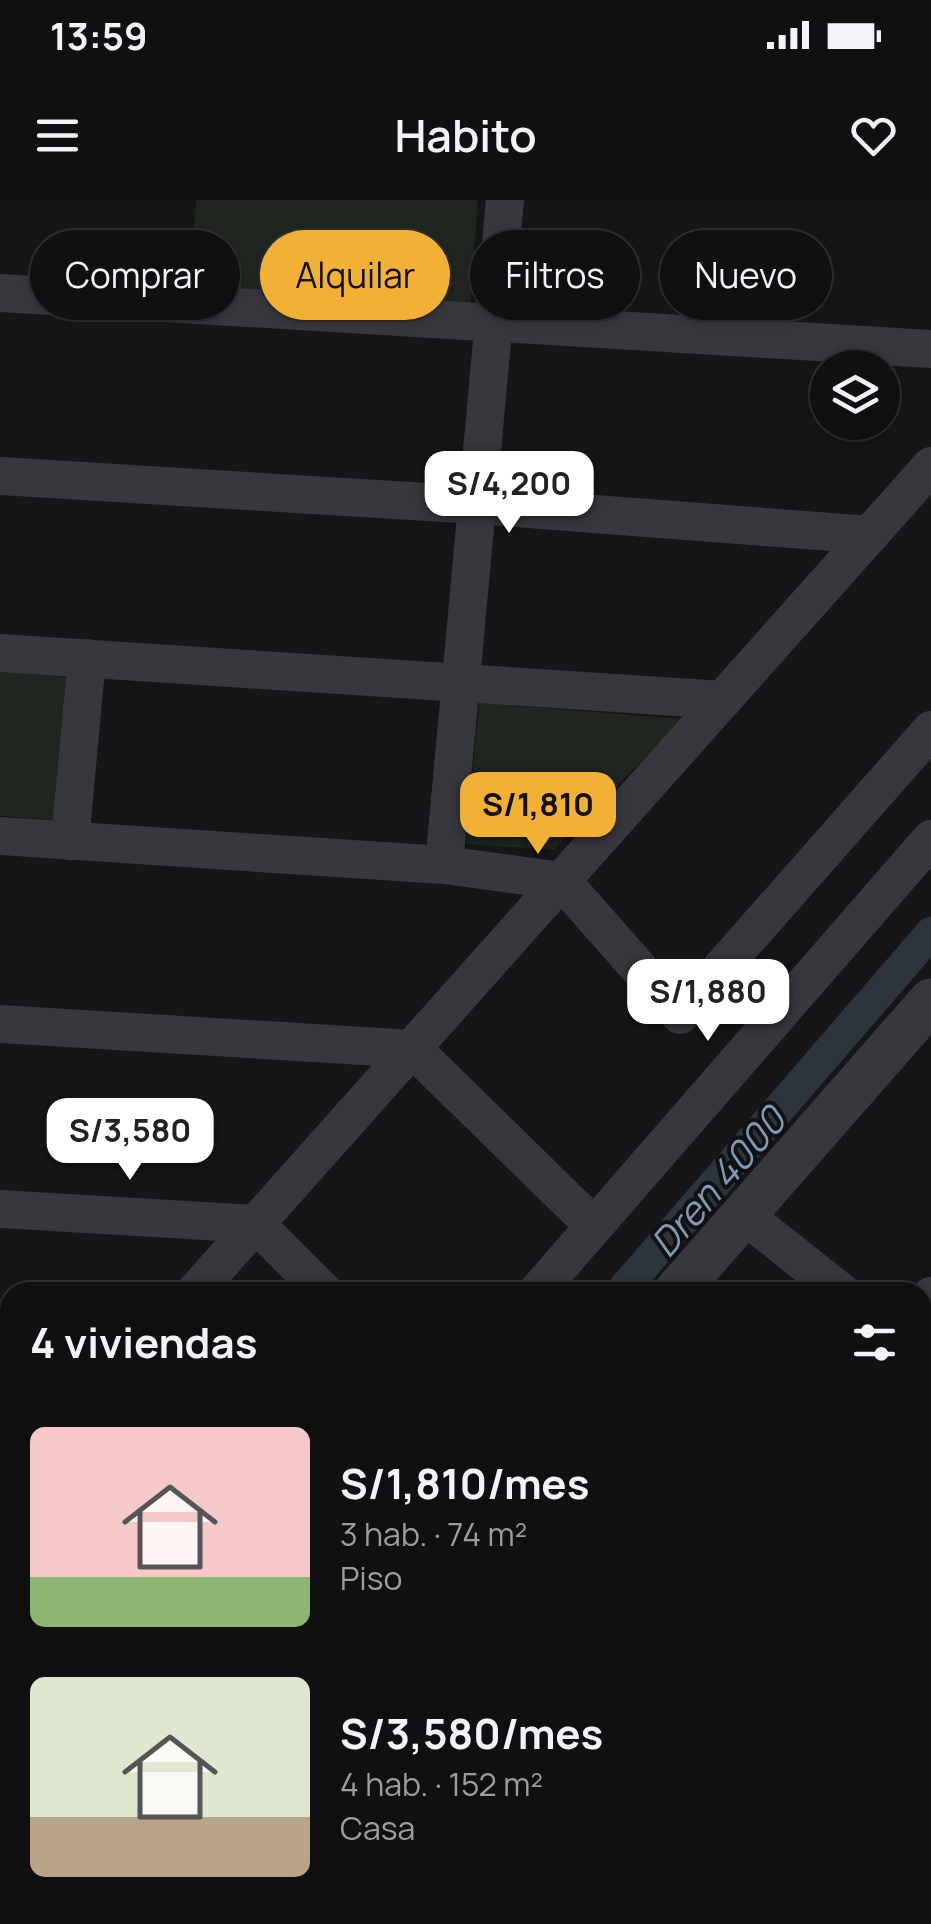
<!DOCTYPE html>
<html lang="es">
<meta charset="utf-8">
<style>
:root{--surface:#101012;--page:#19191b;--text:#f1f3f6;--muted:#9c9d9f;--line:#303032;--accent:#f2b134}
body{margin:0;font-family:Manrope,sans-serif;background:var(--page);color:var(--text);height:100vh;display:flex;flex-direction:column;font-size:38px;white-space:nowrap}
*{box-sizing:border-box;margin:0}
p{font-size:32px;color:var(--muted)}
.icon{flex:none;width:55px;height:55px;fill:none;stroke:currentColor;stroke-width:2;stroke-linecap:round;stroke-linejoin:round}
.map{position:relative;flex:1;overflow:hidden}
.drawer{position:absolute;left:0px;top:1082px;width:932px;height:642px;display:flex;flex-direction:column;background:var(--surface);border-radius:30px 30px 0 0;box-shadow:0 2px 8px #0004,0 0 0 2px var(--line)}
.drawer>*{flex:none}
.guide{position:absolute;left:30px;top:30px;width:872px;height:90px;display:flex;gap:20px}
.buttons{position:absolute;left:810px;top:150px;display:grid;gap:20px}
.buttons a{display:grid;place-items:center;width:90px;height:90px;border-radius:50%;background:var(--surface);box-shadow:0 2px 8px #0004,0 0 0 2px var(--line);font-size:50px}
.price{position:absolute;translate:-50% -85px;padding:0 22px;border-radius:20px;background:#fff;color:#222;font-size:32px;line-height:65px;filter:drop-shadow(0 2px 5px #0008)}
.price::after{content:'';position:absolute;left:50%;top:60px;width:30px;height:22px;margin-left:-15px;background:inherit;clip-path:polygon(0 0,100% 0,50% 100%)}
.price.selected{background:var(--accent);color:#111}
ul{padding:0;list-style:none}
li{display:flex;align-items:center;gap:30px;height:250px;padding:0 30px}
li span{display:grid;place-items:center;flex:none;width:280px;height:200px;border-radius:15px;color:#555}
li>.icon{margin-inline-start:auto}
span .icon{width:120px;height:120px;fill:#fffc;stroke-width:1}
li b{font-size:42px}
h2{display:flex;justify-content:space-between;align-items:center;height:120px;padding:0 30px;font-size:42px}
.pill{padding:0 35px;border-radius:45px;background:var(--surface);box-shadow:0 2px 8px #0004,0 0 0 2px var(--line);font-size:35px;line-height:90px}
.pill.selected{background:var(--accent);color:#111}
.status{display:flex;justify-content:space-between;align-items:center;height:70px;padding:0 50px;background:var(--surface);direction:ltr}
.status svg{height:28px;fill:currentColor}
header{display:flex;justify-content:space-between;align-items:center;height:130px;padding:0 30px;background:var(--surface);font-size:45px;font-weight:600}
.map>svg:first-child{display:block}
.green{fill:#1e261f}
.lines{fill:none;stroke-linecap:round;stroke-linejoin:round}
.canal{stroke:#2c353c;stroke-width:32}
.minor{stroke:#37383d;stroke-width:38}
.tertiary{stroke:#37383d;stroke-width:45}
.labels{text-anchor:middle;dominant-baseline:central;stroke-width:8;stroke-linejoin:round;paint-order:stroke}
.water-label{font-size:38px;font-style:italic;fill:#7f9bb3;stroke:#111113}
</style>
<div class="status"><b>13:59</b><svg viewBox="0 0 49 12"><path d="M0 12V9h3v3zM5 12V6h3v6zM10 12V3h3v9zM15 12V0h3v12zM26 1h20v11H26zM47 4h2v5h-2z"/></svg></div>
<header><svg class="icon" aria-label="menu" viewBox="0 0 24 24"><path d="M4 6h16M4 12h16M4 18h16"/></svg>Habito<svg class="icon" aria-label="heart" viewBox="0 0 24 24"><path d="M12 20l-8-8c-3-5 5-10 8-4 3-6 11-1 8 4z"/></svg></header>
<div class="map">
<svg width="931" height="1724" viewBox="0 0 931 1724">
<rect width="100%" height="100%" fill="#161618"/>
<g class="green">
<path d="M196,0H478L470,103L188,88Z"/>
<path d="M0,471L69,477L54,620L0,616Z"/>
<path d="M479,503L683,519L554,650L466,644Z"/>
<path d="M0,1189L10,1190V1280L0,1292Z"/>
</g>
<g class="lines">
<g class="canal">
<path d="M621,1092L931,733"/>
<path d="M71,1724L79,1715"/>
</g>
<g class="minor">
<path d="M0,93L931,149"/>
<path d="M0,276L477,305L870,335"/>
<path d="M0,453L723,500"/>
<path d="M0,636L444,665L562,681L680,815L931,530"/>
<path d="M70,641L87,458"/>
<path d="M444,665L505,0"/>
<path d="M0,824L413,849L594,1026"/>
<path d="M0,1009L256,1024L324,1092"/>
<path d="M744,1015L841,1092"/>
<path d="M195,1092L931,266"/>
<path d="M537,1092L931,639"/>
<path d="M922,1106L931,1096"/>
<path d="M922,1138L931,1139"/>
<path d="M0,1180H10"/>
<path d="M0,1311L10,1299"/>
<path d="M922,1317H931"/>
<path d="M922,1493L931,1494"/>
<path d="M0,1573L10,1562"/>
<path d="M0,1718L10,1706"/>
<path d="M403,1724L411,1715"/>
<path d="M923,1724L931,1556"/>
</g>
<g class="tertiary">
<path d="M676,1092L931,801"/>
<path d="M125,1724L133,1715"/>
</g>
</g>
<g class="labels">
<g class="water-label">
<text transform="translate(717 981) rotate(-49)">Dren 4000</text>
</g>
</g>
</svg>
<div class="buttons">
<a><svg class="icon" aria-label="layers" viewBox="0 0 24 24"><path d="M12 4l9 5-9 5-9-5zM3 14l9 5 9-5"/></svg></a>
</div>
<b class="price" style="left:509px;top:336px">S/4,200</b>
<b class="price selected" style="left:538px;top:657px">S/1,810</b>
<b class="price" style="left:708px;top:844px">S/1,880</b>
<b class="price" style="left:130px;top:983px">S/3,580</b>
<div class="guide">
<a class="pill">Comprar</a>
<a class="pill selected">Alquilar</a>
<a class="pill">Filtros</a>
<a class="pill">Nuevo</a>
</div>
<section class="drawer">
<h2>4 viviendas<svg class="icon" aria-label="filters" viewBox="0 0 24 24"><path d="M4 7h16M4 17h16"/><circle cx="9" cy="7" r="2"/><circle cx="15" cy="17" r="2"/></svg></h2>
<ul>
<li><span style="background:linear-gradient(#f6c9c9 75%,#8fb573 0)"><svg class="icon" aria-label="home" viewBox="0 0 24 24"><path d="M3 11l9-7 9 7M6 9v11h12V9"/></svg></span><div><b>S/1,810/mes</b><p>3 hab. · 74 m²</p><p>Piso</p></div></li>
<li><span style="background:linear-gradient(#dfe7d0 70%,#b9a48a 0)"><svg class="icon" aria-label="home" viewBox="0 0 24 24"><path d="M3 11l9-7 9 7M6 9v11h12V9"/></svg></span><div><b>S/3,580/mes</b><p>4 hab. · 152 m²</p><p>Casa</p></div></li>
</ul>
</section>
</div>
